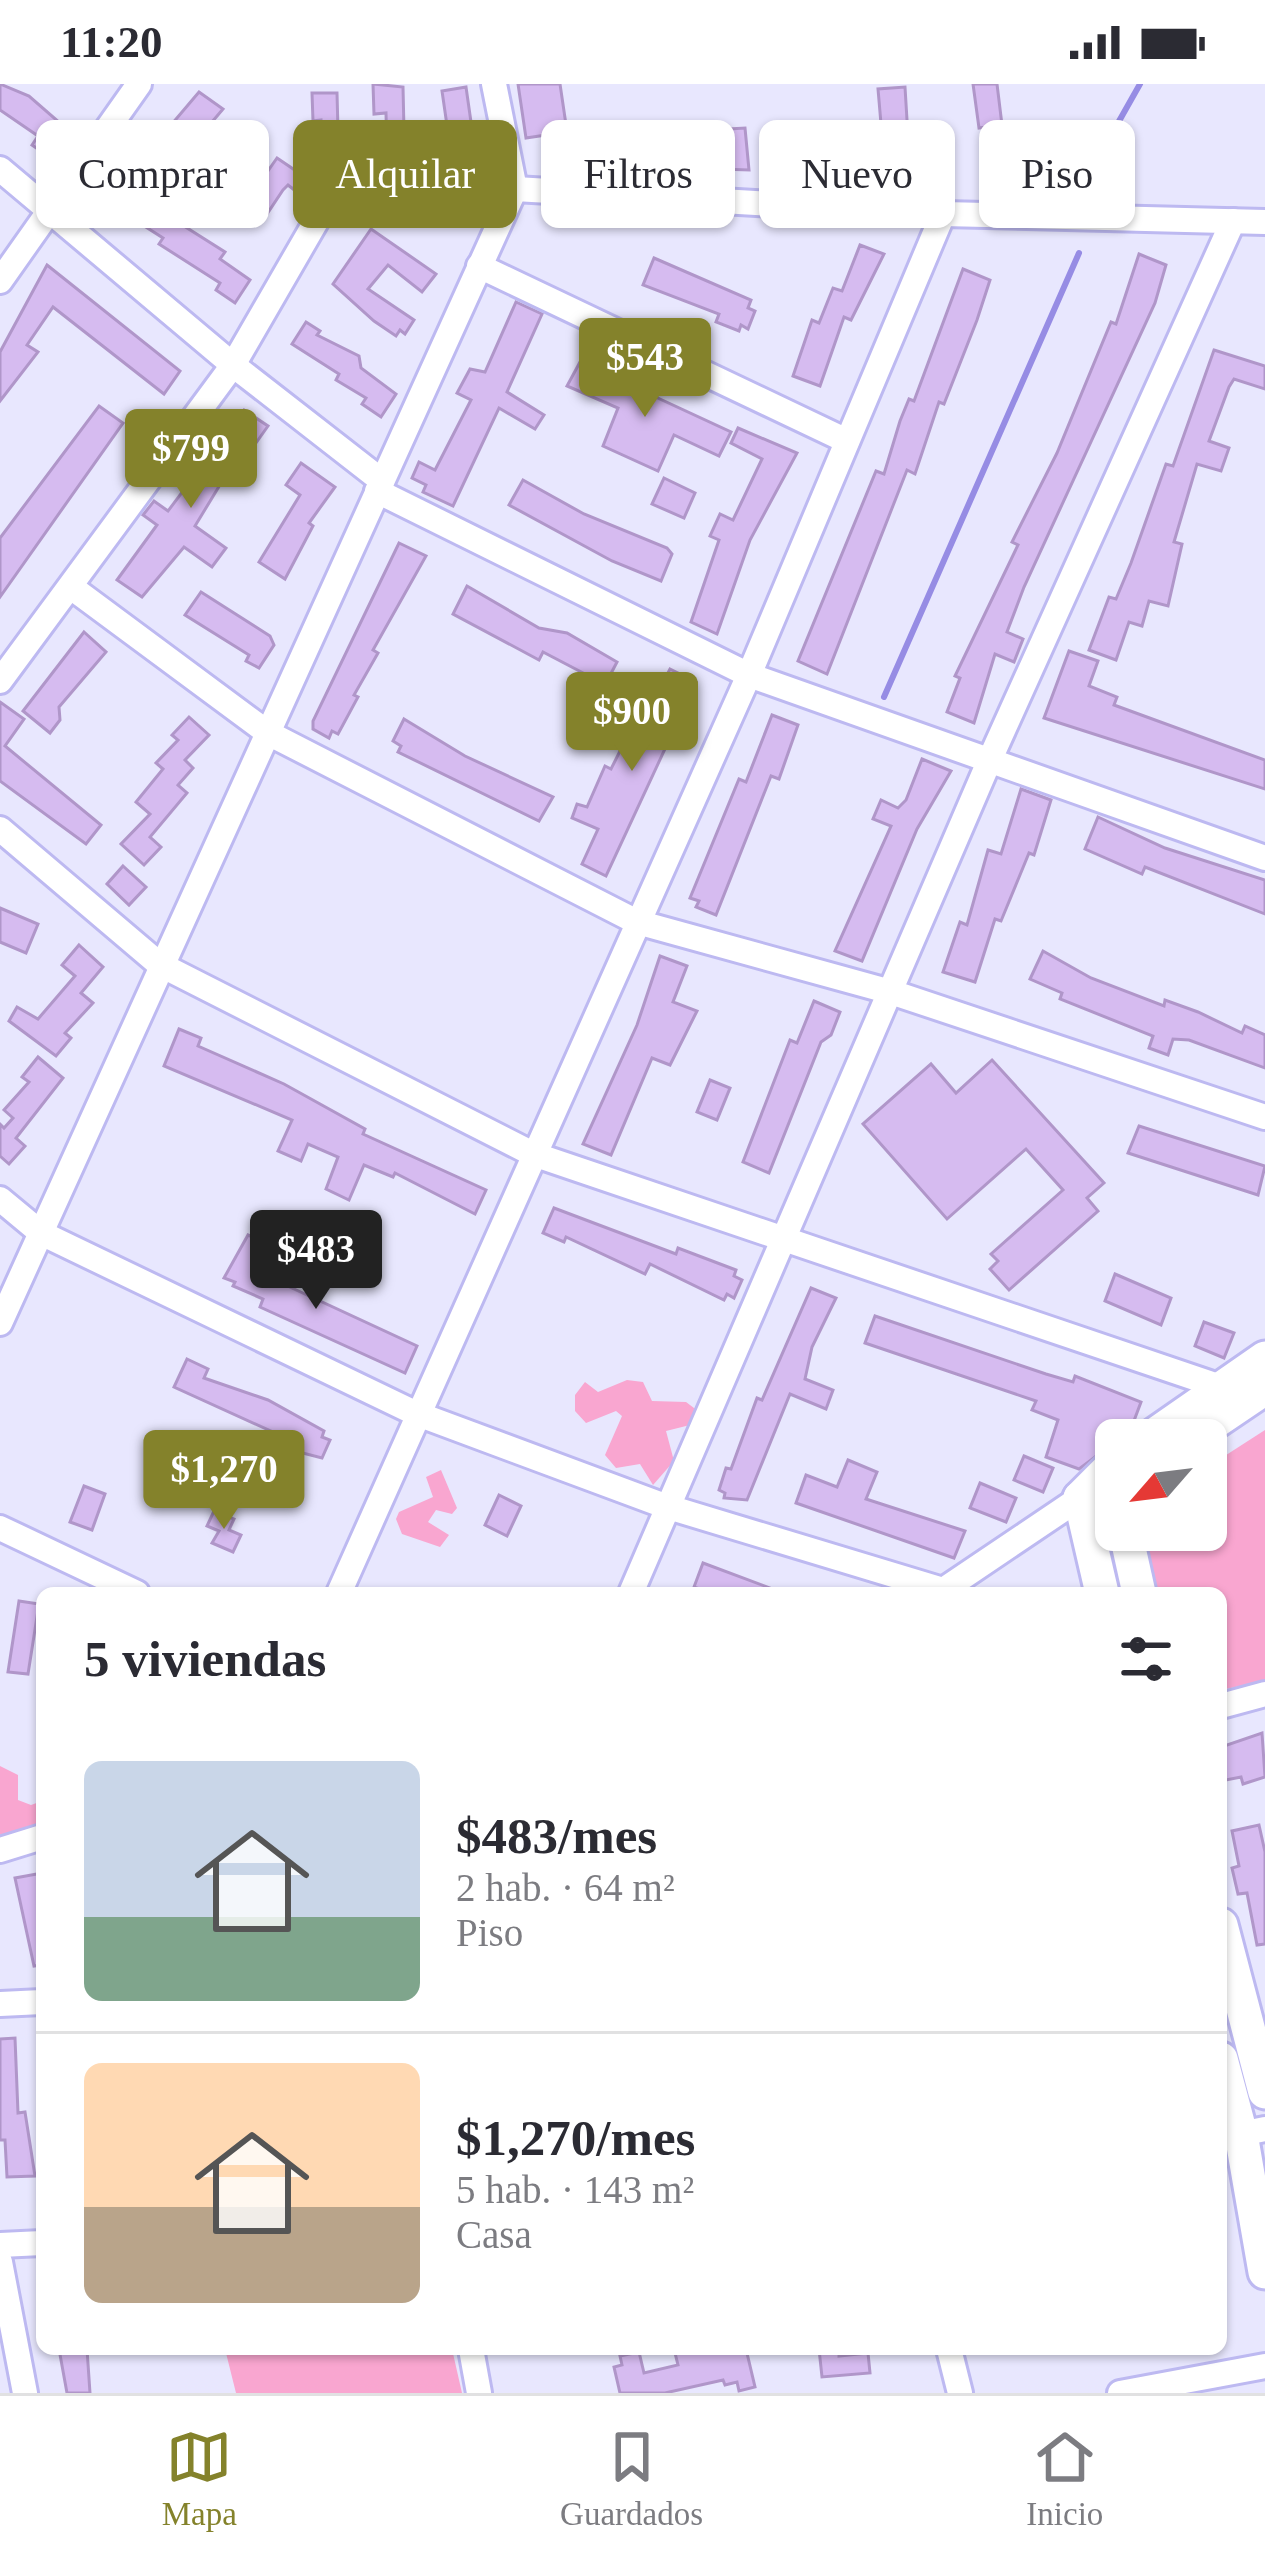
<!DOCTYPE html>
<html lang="es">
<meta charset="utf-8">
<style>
:root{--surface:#fff;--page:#f7f7f7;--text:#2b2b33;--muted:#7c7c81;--line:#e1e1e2;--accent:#84822b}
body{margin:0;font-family:"Times New Roman",serif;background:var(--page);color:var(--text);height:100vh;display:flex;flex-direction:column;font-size:45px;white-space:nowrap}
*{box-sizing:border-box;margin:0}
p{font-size:39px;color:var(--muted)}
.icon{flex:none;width:66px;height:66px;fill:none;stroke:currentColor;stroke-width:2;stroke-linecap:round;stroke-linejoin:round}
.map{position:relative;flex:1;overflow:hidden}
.details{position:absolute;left:36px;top:1503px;width:1191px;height:768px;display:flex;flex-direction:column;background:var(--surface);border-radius:18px;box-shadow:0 3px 9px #0004}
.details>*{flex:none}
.banner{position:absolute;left:36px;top:36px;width:1194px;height:108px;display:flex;gap:24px}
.needle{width:78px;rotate:242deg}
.buttons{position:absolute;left:1095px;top:1335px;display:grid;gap:24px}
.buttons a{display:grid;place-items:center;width:132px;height:132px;border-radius:18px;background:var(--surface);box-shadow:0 3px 9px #0004;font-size:60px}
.price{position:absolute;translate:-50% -102px;padding:0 27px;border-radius:12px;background:var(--accent);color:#fff;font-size:39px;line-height:78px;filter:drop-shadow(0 3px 6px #0008)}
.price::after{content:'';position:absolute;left:50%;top:72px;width:36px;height:27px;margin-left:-18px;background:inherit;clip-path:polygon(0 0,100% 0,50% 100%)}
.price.selected{background:#222;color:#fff}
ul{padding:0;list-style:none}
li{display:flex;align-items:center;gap:36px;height:300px;padding:0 48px}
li+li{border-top:3px solid var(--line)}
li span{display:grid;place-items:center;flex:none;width:336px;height:240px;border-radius:18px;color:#555}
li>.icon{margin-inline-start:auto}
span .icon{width:144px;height:144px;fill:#fffc;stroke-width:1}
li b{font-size:51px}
h2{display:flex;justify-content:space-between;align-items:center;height:144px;padding:0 48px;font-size:51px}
.tag{padding:0 42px;border-radius:18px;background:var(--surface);box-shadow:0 3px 9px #0004;font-size:42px;line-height:108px}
.tag.selected{background:var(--accent);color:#fff}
.status{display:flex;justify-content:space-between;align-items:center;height:84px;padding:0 60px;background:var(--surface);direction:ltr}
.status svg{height:33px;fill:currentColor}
.dock{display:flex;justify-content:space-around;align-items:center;height:168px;border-top:3px solid var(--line);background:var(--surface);font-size:33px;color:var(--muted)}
.dock a{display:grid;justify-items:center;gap:6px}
.dock .selected{color:var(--accent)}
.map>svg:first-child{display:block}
.green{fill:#f9a6d0}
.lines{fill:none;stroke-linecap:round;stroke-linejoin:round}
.stream{stroke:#968ce4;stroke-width:6}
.building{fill:#d6bbf0;stroke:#b096c9;stroke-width:3}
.street-casing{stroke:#bdb9f1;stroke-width:30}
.secondary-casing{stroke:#bdb9f1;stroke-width:39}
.street{stroke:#fff;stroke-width:24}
.secondary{stroke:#fff;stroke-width:33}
</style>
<div class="status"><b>11:20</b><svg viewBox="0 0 49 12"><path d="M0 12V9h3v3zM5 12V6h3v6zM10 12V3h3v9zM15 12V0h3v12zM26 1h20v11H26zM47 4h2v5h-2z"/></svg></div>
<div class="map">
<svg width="1265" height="2309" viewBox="0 0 1265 2309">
<rect width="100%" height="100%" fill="#e8e7fe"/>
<g class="green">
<path d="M627,1296L643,1298L652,1317L686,1318L698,1327L690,1341L666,1347L674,1377L653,1401L640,1380L616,1384L605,1371L622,1332L616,1327L586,1339L575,1327V1311L585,1298L598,1308Z"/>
<path d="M1265,1346V1597L1221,1606V1509H1152L1139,1446H1206V1384Z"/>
<path d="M441,1386L457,1424L452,1430L436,1426L428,1438L449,1451L440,1463L402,1450L396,1435L399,1428L433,1413L426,1393Z"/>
<path d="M0,1682L18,1691V1716L31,1721L42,1717V1743L0,1751Z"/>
<path d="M225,2265H452L462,2309H236Z"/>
</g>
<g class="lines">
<g class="stream">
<path d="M1092,85L1140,0"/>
<path d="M884,613L1079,169"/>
</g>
</g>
<g class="building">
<path d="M0,0L29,12L68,46L63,53L70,57L60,72L55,68L51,74L32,61L38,52L0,26Z"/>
<path d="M373,0L403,3L404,46H411L412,73L387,74L386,29L374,30Z"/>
<path d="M518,0H560L569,61L584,60L586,86L549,89L546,51L526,54Z"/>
<path d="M973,0H997L1002,41L979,44Z"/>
<path d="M466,3L475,66L451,69L442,7Z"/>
<path d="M905,3L911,102L875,104L874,88L828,91L827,80L816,81L812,42L837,40L839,67L883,63L878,5Z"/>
<path d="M199,8L223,25L184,71L160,54Z"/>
<path d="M312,9H337L338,46H346V73H322L321,36L313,37Z"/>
<path d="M745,44L749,86L689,84L687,64L730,61L729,45Z"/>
<path d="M1021,44L1073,47L1071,90L1018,87Z"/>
<path d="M277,74L302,91L293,105L288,101L283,106L267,130L261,127L257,132L237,119L250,99L256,104Z"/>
<path d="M117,92L169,124L165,130L225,168L220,175L250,196L235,219L216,206L220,199L159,160L163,154L102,115Z"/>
<path d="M371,145L436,190L422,208L388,181L368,205L414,236L405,250L400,246L396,252L374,237L333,200Z"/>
<path d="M860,161L884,170L851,236L844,233L820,302L793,292L812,236L819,239L833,204L842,207Z"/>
<path d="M1139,170L1166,181L1155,219L1024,503L1007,548L1023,555L1014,578L995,570L974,639L947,628L960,594L955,592L1018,461L1012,458L1057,369L1111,238L1116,240Z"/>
<path d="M654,174L751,216L748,224L755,227L748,245L741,241L739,247L716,238L719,230L643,201Z"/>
<path d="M47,181L180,287L164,310L53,223L27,261L38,268L0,317V268Z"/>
<path d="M963,185L990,196L977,236L944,320L939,318L915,390L907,386L827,590L798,577L876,387L884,390L900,337L909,315L914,317Z"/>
<path d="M516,218L542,230L507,308L544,331L535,345L499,324L453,422L423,408L426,401L412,394L419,378L435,386L471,316L457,309L470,285L485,288Z"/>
<path d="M306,238L320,247L317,251L359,272L361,284L396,310L381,333L362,320L366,314L336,296L339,290L292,260Z"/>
<path d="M1214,266L1265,282V305L1234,295L1229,303L1209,357L1229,364L1221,387L1197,380L1174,458L1182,460L1168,522L1149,517L1142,542L1129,538L1116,576L1089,566L1109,513L1116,515L1131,479L1166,380L1173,382Z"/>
<path d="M580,278L731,348L719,372L674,351L658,387L603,362L618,324L567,302Z"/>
<path d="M99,322L123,339L0,513V454Z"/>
<path d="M244,326L268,342L234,390L229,386L195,442L226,464L212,483L184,463L142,513L117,496L157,441L143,431L154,417L168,427Z"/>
<path d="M738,344L797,369L750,456L717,550L691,538L719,456L710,452L720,430L733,436L762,375L731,359Z"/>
<path d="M301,379L335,403L309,439L313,442L285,495L259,478L300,411L286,401Z"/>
<path d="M664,394L695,409L684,434L652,420Z"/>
<path d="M523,396L584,430L667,464L672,470L661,497L612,477L509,421Z"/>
<path d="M399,459L426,472L373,566L378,569L354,611L358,613L338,650L332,647L329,654L313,645V637Z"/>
<path d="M467,502L539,544L567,549L617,578L587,635L577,630L591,595L585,590L543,568L539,576L453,530Z"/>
<path d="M201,508L270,552L274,561L259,584L246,577L249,571L185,531Z"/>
<path d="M84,548L106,568L59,623L60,636L50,649L23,627Z"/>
<path d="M1069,567L1098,577L1089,602L1117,613L1114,621L1265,676V705L1044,634Z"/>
<path d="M670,585L696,598L606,792L582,780L598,745L572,734L577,720L587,723L605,682L611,685L622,663L633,656Z"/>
<path d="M0,618L24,635L5,662L101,741L86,760L0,697Z"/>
<path d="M772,631L798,641L779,695L771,692L716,831L696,823L699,817L690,814L739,695L746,698Z"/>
<path d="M189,633L209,651L185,676L193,684L178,701L187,709L150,753L161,763L144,781L121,760L150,730L136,718L163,685L156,679L178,656L172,651Z"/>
<path d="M404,635L465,672L553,713L539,737L398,668L401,662L393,657Z"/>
<path d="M922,675L951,687L917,745L862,877L835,867L891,742L873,735L881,716L898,724L906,716Z"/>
<path d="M1021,705L1051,716L1034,771L1029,769L1001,837L995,835L975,898L943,888L960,838L967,841L988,766L1001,770Z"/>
<path d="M1098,733L1165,764L1265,796V830L1145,783L1142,790L1085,765Z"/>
<path d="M123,782L146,803L129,821L107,800Z"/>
<path d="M0,824L38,840L26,869L0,858Z"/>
<path d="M79,861L103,883L81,909L93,919L65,949L71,954L56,972L9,937L17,923L38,935L75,892L62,881Z"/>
<path d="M1043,867L1091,894L1164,922L1165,916L1198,928L1242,949L1245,942L1265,951V984L1189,956L1173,955L1168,971L1149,964L1153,952L1060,915L1062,909L1030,895Z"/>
<path d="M660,872L687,882L673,918L697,927L670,981L652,974L611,1071L583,1060L637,941Z"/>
<path d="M814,917L840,928L831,951L821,958L769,1089L743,1078L790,956L797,959Z"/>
<path d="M179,945L201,954L198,962L284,1000L365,1045L363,1050L486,1106L475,1130L395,1089L393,1093L364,1081L349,1116L326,1105L338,1073L308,1060L301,1077L278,1067L292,1036L164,982Z"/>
<path d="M38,973L63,994L16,1054L25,1062L9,1080L0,1072V1040L4,1044L13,1034L4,1026L29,998L22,993Z"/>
<path d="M992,976L1104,1099L1087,1114L1098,1127L1009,1206L990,1185L998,1177L991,1170L1063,1106L1026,1065L947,1135L863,1040L931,980L956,1009Z"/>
<path d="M710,996L730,1004L717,1036L697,1028Z"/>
<path d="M1139,1042L1265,1082L1258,1111L1128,1069Z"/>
<path d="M554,1124L676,1170L678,1164L736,1186L734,1192L742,1196L734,1214L727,1210L724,1216L650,1180L645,1190L566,1153L564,1158L543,1149Z"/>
<path d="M248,1151L265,1158L253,1186L417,1262L405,1289L260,1223L263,1215L233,1202L235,1198L224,1194Z"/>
<path d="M1115,1190L1171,1214L1161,1241L1105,1217Z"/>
<path d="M811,1204L836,1214L812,1263L805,1295L833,1306L826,1325L790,1310L747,1416L724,1414L725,1409L719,1406L726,1384L731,1385L757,1314L762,1316Z"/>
<path d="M875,1232L1046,1290L1073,1298L1075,1292L1141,1318L1132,1342L1127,1340L1122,1353L1079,1385L1046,1373L1058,1336L1032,1326L1036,1317L865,1259Z"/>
<path d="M1204,1238L1234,1249L1224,1274L1195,1262Z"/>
<path d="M187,1275L208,1285L204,1294L268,1316L324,1347L322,1353L330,1356L322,1374L291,1366L295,1358L174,1303Z"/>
<path d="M1024,1372L1053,1384L1043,1408L1014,1396Z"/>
<path d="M848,1376L877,1388L866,1415L965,1447L954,1474L796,1419L806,1391L837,1403Z"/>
<path d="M980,1399L1016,1414L1006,1438L970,1424Z"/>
<path d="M84,1402L105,1410L92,1446L70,1438Z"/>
<path d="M499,1411L521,1422L507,1452L485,1441Z"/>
<path d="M214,1427L234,1435L229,1446L241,1451L233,1468L212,1459L219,1447L207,1442Z"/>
<path d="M703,1479L778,1507L777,1509H710L694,1503Z"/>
<path d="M19,1517L39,1520L28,1590L8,1588Z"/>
<path d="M1262,1649L1265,1693L1243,1700L1241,1693L1221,1697V1663Z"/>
<path d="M1259,1741L1265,1768V1860L1257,1861L1247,1809L1238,1810L1232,1784L1239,1782L1232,1747Z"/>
<path d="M42,1789V1881L34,1882L15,1794Z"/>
<path d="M15,1954L18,2029L25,2028L35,2092L7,2093L5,2056H0V1955Z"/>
<path d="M59,2265H87L90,2309H67Z"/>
<path d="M674,2265H746L755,2303L739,2307L737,2298L725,2301L723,2296L665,2309H620L614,2283L622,2281L620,2272L639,2268L644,2289L678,2281Z"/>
<path d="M819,2265H839V2272L868,2269L870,2289L822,2293Z"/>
</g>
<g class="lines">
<g class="street-casing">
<g id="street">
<path d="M0,85L233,281L382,397"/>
<path d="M479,182L847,357"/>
<path d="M0,197L139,0"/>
<path d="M377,407L749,591L1265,774"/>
<path d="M71,503L268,649L637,838L891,908L1265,1033"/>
<path d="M0,597L233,281L329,115L353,103L515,105L943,130L1265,138"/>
<path d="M0,745L159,880L533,1070L1230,1306"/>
<path d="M0,1115L41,1149L415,1329L665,1422L943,1506"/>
<path d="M0,1239L515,105L494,0"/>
<path d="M0,1444L137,1509"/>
<path d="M339,1509L749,591L943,130"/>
<path d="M631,1509L991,673L1233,137"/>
<path d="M939,1509L1080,1414"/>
<path d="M1221,1622L1265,1610"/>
<path d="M0,1766L42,1753"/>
<path d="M0,1920L42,1918"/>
<path d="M1221,2054L1265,2045"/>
<path d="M0,2161L42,2159"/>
<path d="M0,2178L25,2309"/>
<path d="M471,2265L479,2309"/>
<path d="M949,2265L960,2309"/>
<path d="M1120,2309L1265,2282"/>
</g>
</g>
<g class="secondary-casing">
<g id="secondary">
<path d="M1147,1356L1265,1274"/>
<path d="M1188,1356L1265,1304"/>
<path d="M1080,1414L1102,1509"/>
<path d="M1080,1414L1116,1378"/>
<path d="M1125,1446L1139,1509"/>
<path d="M1221,1841L1265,2008"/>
<path d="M1221,1975L1241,2050L1265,2188"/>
</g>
</g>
<use href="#street" class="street"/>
<use href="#secondary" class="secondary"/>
</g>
</svg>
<div class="buttons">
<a><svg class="needle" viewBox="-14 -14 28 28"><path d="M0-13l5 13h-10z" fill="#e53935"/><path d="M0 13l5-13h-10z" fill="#7c7c81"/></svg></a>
</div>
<b class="price" style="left:645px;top:336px">$543</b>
<b class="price" style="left:191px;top:427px">$799</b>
<b class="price" style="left:632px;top:690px">$900</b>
<b class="price selected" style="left:316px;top:1228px">$483</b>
<b class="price" style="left:224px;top:1448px">$1,270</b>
<div class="banner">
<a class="tag">Comprar</a>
<a class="tag selected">Alquilar</a>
<a class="tag">Filtros</a>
<a class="tag">Nuevo</a>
<a class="tag">Piso</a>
</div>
<section class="details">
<h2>5 viviendas<svg class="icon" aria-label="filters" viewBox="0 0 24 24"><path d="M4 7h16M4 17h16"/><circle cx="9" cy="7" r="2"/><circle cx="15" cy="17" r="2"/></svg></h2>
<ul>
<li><span style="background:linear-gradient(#c9d6e8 65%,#7fa58c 0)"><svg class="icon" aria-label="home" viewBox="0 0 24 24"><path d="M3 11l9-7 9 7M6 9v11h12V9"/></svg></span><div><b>$483/mes</b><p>2 hab. · 64 m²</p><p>Piso</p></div></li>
<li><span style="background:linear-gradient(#ffd9b3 60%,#b9a48a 0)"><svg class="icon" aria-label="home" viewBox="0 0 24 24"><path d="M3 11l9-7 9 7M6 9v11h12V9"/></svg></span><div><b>$1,270/mes</b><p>5 hab. · 143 m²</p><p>Casa</p></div></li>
</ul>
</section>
</div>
<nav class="dock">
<a class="selected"><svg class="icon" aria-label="map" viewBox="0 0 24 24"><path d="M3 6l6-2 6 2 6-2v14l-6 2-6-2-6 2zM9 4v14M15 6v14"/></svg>Mapa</a>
<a><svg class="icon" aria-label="saved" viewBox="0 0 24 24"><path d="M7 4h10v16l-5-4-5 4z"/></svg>Guardados</a>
<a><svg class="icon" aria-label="home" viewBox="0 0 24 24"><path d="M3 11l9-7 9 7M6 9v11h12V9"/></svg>Inicio</a>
</nav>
